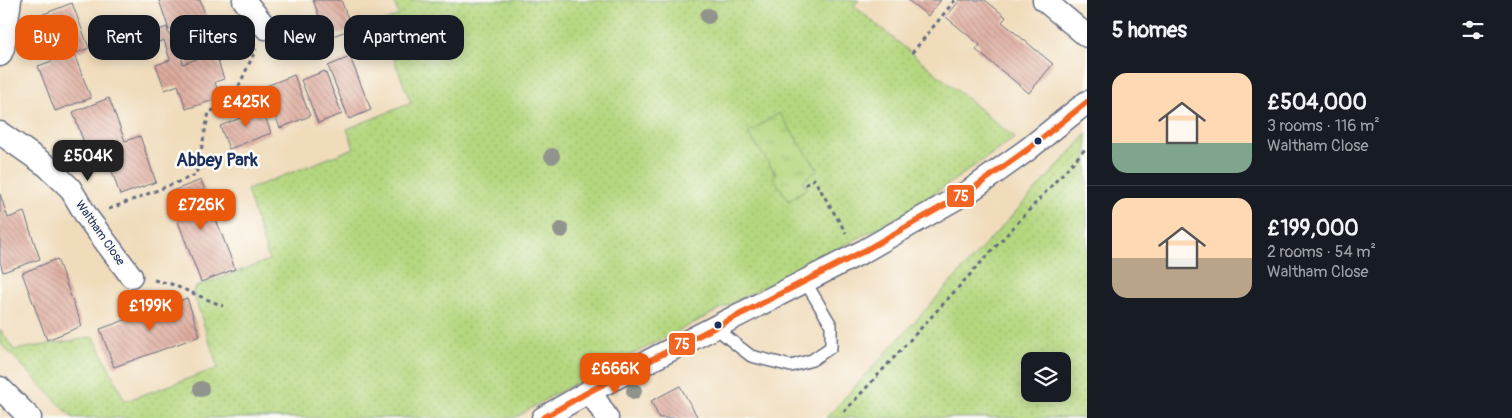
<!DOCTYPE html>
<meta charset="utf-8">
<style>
:root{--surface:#171b24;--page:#242831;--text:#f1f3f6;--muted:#9ea1a6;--line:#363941;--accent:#ea580c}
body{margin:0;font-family:Pangolin,sans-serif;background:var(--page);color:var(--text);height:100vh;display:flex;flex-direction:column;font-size:19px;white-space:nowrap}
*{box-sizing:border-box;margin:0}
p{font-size:16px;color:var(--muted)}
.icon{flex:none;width:28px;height:28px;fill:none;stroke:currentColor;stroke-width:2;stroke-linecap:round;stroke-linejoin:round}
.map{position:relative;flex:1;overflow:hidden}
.drawer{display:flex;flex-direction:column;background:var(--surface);width:425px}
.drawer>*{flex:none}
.top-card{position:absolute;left:15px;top:15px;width:475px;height:45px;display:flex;gap:10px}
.tools{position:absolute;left:1021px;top:352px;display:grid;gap:10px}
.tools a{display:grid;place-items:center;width:50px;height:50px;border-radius:10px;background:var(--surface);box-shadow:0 2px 12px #0003;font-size:25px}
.price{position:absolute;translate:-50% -42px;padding:0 11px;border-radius:10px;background:var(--accent);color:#fff;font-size:16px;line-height:32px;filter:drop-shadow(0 1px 2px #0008)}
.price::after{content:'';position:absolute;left:50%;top:30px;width:15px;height:11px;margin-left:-8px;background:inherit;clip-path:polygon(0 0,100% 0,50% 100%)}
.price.on{background:#222;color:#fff}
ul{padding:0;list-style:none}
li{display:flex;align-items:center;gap:15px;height:125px;padding:0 25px}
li+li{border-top:1px solid var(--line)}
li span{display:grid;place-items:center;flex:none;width:140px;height:100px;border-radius:15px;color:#555}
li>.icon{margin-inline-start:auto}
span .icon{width:60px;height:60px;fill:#fffc;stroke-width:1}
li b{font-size:21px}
h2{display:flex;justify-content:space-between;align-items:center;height:60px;padding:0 25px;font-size:21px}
.tag{padding:0 18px;border-radius:15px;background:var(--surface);box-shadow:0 2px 12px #0003;font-size:18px;line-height:45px}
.tag.on{background:var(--accent);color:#fff}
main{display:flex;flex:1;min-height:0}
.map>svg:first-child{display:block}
.grass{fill:url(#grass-dots);stroke:#68836e;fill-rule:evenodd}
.park{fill:url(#park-tufts);stroke:#68836e}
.building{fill:url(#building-back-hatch)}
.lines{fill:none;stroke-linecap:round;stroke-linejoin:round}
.lane-casing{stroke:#666c7f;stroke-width:14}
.street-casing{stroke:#666c7f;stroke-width:25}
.path{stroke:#666c7f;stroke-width:3;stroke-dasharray:4 4;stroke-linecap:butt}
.lane{stroke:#fff;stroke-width:11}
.street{stroke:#fff;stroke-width:22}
.bus-1-casing{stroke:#fdfcf7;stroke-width:10}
.bus-1{stroke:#f26522;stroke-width:6}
.tree{fill:#90948c}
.bus-dot{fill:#1b2f5e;stroke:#fdfcf7;stroke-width:2}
.labels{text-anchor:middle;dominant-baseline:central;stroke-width:5;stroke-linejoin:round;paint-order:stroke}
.street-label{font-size:12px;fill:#1b2f5e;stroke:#fdfcf7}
.district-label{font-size:18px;font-weight:bold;fill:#1b2f5e;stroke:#fdfcf7}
.line-badge{stroke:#fdfcf7;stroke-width:2}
.badge-label{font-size:14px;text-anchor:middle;font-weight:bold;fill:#fff}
</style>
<main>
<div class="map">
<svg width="1087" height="418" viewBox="0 0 1087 418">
<defs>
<pattern id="grass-dots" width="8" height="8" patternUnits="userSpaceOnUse" patternTransform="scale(1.25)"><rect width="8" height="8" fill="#b5d77f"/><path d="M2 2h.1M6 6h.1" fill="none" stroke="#9bb970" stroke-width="1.8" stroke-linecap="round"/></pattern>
<pattern id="park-tufts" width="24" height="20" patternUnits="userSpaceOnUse" patternTransform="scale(1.25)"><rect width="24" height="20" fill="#b5d77f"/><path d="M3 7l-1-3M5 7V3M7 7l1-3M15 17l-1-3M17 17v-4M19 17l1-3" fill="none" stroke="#9bb970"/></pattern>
<pattern id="building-back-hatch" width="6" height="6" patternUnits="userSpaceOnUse" patternTransform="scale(1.25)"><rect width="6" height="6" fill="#deaa9c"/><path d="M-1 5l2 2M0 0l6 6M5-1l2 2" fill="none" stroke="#b38b82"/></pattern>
</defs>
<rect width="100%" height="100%" fill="#fdfcf7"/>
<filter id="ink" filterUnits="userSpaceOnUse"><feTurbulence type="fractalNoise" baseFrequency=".02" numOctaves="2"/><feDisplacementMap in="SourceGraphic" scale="10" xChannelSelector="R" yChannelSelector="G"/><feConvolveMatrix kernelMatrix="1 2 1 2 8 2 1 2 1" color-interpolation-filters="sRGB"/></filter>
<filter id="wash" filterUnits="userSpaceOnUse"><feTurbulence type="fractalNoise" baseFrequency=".0096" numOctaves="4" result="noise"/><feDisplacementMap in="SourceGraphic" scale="20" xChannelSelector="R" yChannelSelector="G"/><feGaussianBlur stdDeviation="1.12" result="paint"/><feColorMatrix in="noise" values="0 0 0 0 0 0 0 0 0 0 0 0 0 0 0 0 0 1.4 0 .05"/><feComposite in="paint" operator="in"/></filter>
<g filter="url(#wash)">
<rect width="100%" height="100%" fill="#f0dcbb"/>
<g class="grass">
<path d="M393,0H859L854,6L1015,138L903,215L548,398L515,418H73L0,343V329L14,350L94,337L125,401L218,368L193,292L196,287L269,260L247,190L354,148L347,129L411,103L380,23L399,15Z"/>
<path d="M1087,134V418H826ZM1062,361V394H1030V361Z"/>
</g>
<path class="park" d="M779,113L818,170L802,181L807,188L789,201L773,177L776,174L748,133Z"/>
<g id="blocks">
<g class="building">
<path d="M159,0H200L206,17L169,30Z"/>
<path d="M313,0H341L352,29L327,38Z"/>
<path d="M908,0H941L928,16Z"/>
<path d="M960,0H985L1006,17L1002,22L1053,64L1029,93L976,50L980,45L946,17Z"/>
<path d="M72,3L89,48L74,54L91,98L55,111L38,66L52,61L36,17Z"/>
<path d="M201,24L209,46L181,56L183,64L215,52L224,79L215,82L220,98L186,109L178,85L165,90L156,65L170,60L164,40L152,45L148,34L167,27L169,35Z"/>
<path d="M350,57L371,110L349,119L328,66Z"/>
<path d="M325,71L342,114L318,123L301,80Z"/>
<path d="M294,75L310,116L280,128L264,87Z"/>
<path d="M109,98L125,141L140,136L156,182L120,195L105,151L89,157L73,112Z"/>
<path d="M261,105L271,133L229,149L220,126L246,116L244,111Z"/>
<path d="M201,180L235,269L201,282L167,193Z"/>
<path d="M0,194L8,218L24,212L40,259L3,272L0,262Z"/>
<path d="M57,259L82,326L47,340L22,273Z"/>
<path d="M187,298L200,336L114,367L100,329Z"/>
<path d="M680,386L698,418H659L651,401Z"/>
</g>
</g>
</g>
<g filter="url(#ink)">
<use href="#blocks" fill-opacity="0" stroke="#666c7f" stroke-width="1"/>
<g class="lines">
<g class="lane-casing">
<path id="lane" d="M715,327L738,346L751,356L791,366L812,360L831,347V325L805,281"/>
</g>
<g class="street-casing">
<g id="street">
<path d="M244,0L266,28"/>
<path d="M1044,0L1087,36"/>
<path d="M0,55L3,48L10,0"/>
<path d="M0,133L47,166L70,188L87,217L131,276"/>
<path d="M0,388L30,418"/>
<path d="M590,391L607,418"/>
<path d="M543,418L590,391L864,251L971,190L1027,150L1087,102"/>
</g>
</g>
<g class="path">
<path d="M912,53L955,0"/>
<path d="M805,185L814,179L846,233"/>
<path d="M109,209L196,175L209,112L231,103L256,49"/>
<path d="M154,280L171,284L223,306"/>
<path d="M844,412L1087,147"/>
</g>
<use href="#lane" class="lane"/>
<use href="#street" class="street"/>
<g class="bus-1-casing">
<path id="bus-1" d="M543,418L590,391L864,251L971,190L1027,150L1087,102"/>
</g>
<use href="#bus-1" class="bus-1"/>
</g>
<g class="tree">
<circle cx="708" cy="16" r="8"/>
<circle cx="552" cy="156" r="8"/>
<circle cx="561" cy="230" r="8"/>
<circle cx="201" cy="389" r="8"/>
<circle cx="634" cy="391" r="8"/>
</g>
</g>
<g class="bus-dot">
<circle cx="1038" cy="141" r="4.5"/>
<circle cx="718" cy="325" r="4.5"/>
</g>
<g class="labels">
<g class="street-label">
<text transform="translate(100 233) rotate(55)">Waltham Close</text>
</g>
<g class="district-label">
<text x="217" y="160">Abbey Park</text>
</g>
</g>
<g class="line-badge">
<rect x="946" y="184" width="29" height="24" rx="5" fill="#f26522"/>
<rect x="668" y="332" width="28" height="24" rx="5" fill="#f26522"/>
</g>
<g class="badge-label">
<text x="961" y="201">75</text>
<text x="682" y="349">75</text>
</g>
</svg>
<div class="tools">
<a><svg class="icon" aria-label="layers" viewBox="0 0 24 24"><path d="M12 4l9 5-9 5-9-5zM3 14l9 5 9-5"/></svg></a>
</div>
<b class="price" style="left:246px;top:128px">£425K</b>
<b class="price on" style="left:88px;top:182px">£504K</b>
<b class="price" style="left:201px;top:231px">£726K</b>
<b class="price" style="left:150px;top:332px">£199K</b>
<b class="price" style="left:615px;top:395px">£666K</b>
<div class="top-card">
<a class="tag on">Buy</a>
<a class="tag">Rent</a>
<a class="tag">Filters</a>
<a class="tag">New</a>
<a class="tag">Apartment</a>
</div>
</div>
<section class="drawer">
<h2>5 homes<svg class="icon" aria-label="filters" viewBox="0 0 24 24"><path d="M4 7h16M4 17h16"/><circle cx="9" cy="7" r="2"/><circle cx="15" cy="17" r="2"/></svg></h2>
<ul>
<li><span style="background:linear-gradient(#ffd9b3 70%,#7fa58c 0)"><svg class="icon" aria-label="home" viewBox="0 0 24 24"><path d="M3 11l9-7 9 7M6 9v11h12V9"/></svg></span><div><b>£504,000</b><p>3 rooms · 116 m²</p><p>Waltham Close</p></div></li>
<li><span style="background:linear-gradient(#ffd9b3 60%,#b9a48a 0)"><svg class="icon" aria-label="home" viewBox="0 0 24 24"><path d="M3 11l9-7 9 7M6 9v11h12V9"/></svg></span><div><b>£199,000</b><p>2 rooms · 54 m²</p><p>Waltham Close</p></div></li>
</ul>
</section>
</main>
